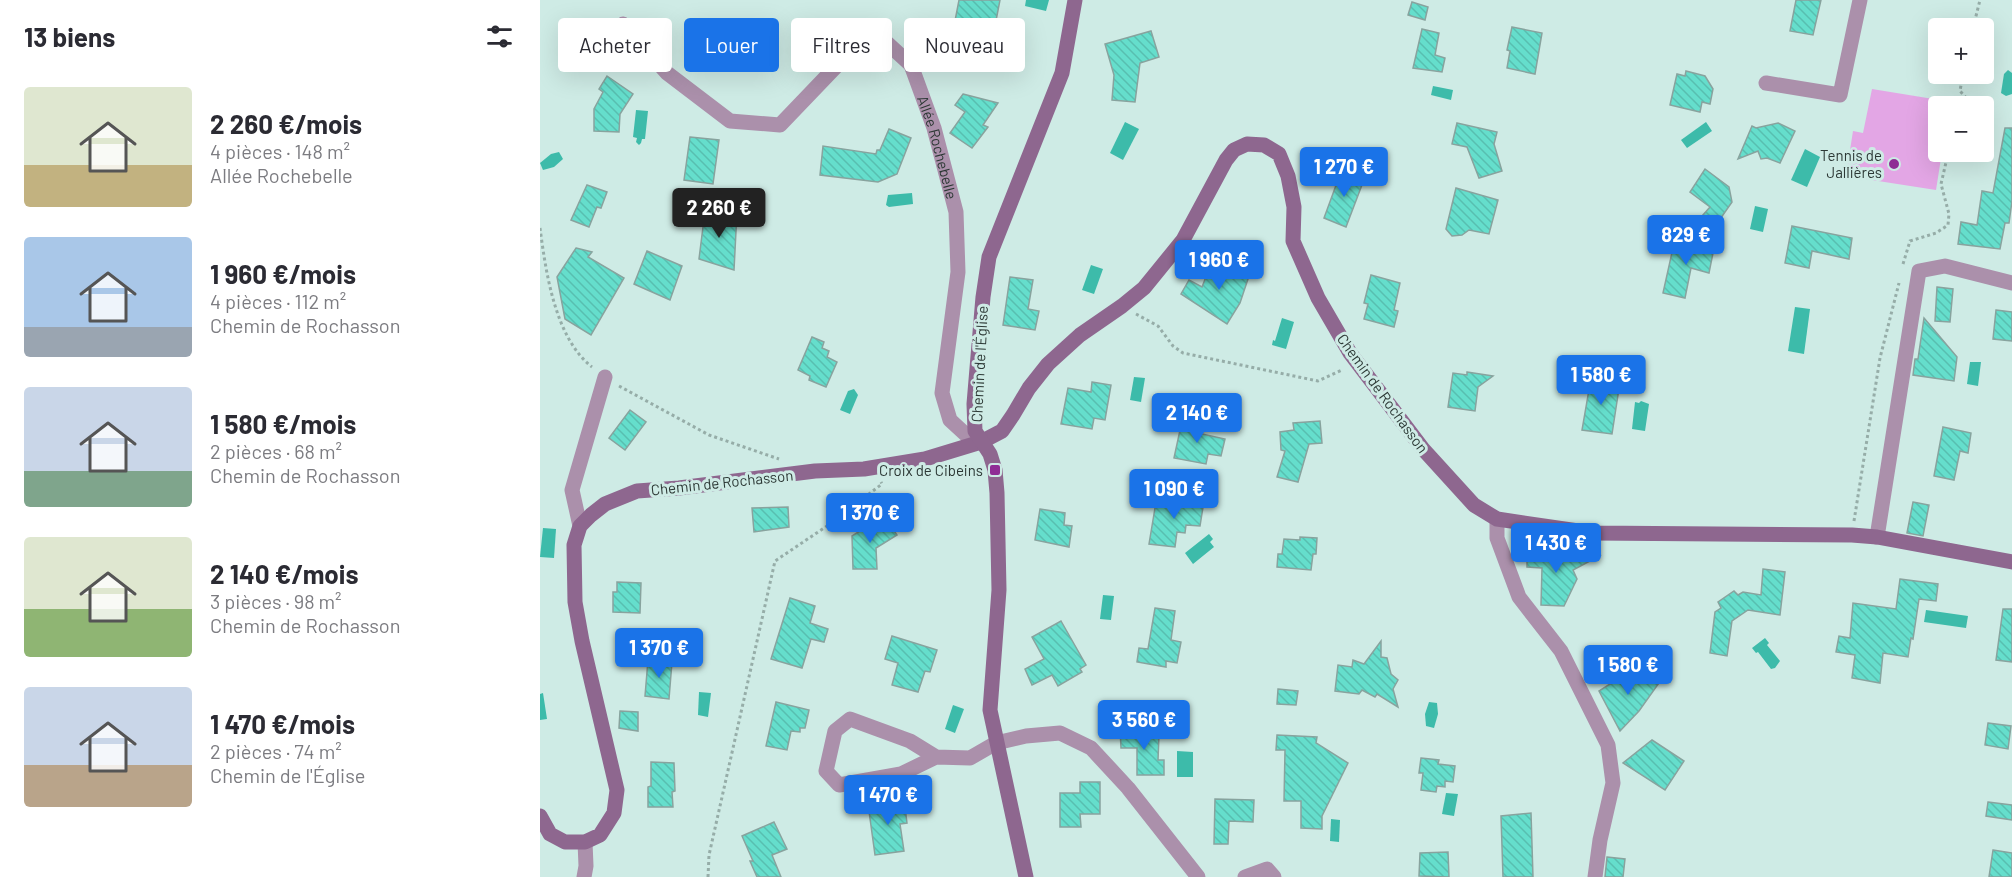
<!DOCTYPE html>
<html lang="fr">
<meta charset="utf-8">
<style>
:root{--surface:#fff;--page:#f7f7f7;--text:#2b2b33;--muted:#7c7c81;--accent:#1a73e8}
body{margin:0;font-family:Barlow,sans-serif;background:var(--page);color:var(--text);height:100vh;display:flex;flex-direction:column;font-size:22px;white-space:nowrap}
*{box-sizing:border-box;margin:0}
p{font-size:20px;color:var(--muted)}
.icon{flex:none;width:33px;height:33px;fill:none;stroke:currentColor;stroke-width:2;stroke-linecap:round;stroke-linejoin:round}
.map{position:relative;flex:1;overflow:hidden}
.side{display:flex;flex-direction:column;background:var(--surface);width:540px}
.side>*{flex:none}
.hud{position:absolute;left:18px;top:18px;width:570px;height:54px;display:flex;gap:12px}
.buttons{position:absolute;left:1388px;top:18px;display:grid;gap:12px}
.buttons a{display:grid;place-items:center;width:66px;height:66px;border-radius:6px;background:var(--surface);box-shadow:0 6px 24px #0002;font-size:30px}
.price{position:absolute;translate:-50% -51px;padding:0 14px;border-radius:6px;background:var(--accent);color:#fff;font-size:20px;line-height:39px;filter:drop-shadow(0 2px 3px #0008)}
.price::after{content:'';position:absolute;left:50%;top:36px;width:18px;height:14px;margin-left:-9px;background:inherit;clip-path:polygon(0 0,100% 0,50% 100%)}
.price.on{background:#222;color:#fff}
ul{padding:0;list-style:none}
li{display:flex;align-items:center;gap:18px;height:150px;padding:0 24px}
li span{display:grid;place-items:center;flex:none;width:168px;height:120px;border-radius:6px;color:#555}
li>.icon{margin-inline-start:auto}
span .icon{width:72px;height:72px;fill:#fffc;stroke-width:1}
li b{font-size:26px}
h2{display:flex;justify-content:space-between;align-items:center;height:72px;padding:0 24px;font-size:26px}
.chip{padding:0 21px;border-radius:6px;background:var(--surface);box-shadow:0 6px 24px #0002;font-size:21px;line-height:54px}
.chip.on{background:var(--accent);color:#fff}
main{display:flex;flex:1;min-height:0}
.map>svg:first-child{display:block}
.pitch{fill:#e3a6e5}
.water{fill:#3dbbaa}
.building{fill:url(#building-back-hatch);stroke:#88a39e;stroke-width:1.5}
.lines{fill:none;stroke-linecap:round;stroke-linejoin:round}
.path{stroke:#96ada8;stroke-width:3;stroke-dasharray:3 3;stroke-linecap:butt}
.street{stroke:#ab90ab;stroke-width:15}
.secondary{stroke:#8e678f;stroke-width:15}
.poi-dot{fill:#8f2d95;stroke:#ceebe5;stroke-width:2}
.labels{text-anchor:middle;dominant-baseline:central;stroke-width:6;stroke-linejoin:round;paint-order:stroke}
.street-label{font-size:15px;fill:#2c3835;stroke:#ceebe5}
.poi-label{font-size:15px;fill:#2c3835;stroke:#ceebe5;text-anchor:end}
</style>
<main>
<section class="side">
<h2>13 biens<svg class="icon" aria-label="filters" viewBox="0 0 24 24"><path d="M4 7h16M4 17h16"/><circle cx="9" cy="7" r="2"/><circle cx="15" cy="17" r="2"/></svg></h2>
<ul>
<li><span style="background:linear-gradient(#dfe7d0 65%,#c2b280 0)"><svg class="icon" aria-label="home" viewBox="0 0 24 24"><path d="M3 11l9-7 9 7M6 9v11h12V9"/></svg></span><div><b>2 260 €/mois</b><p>4 pièces · 148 m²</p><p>Allée Rochebelle</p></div></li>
<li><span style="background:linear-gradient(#a9c7e8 75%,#9aa5b1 0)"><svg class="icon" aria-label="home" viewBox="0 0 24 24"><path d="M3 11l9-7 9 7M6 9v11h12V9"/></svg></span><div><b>1 960 €/mois</b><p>4 pièces · 112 m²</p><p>Chemin de Rochasson</p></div></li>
<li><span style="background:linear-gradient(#c9d6e8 70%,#7fa58c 0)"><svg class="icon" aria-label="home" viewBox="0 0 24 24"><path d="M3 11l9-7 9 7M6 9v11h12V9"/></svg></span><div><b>1 580 €/mois</b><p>2 pièces · 68 m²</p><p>Chemin de Rochasson</p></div></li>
<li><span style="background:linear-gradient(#dfe7d0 60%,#8fb573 0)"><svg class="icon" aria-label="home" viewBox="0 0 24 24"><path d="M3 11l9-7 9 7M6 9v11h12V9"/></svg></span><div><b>2 140 €/mois</b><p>3 pièces · 98 m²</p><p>Chemin de Rochasson</p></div></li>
<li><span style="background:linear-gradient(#c9d6e8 65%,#b9a48a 0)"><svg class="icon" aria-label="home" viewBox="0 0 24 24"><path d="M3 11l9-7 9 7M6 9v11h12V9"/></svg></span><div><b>1 470 €/mois</b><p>2 pièces · 74 m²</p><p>Chemin de l'Église</p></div></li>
</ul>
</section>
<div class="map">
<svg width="1472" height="877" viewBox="0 0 1472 877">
<defs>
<pattern id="building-back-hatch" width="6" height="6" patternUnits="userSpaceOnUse" patternTransform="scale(1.5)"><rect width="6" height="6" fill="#65decc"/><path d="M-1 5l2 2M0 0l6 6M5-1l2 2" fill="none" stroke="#58bfb0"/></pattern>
</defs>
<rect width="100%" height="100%" fill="#ceebe5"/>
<path class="pitch" d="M1332,89L1424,104V106H1398V152H1402L1396,190L1306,176L1313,131L1323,133Z"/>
<g class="water">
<path d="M486,0H509L506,11L485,6Z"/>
<path d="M1468,70L1472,73V94L1466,96L1461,93L1464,74Z"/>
<path d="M893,86L913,90L911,100L891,95Z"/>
<path d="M96,110L108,111L105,139H102L101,143L99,145L96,142L97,138L93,137Z"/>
<path d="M585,122L599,129L583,160L570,153Z"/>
<path d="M1166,122L1172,131L1147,148L1141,140Z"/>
<path d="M1265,149L1280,157L1267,187L1251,180Z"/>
<path d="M19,152L23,159L14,167L3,170L0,163L11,154Z"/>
<path d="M372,193L373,204L349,207L346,205L348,195Z"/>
<path d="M1215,206L1228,209L1223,232L1210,229Z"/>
<path d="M551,265L563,269L554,294L542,290Z"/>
<path d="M1255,307L1270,309L1264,354L1248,351Z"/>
<path d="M742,318L754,322L746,349L732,345L733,340L735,341Z"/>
<path d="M1430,362H1441L1438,386L1427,384Z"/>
<path d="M594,377L605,378L601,402L590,400Z"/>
<path d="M314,389L318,395L310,414L300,410L308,391Z"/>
<path d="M1101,401L1109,404L1105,431L1092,429L1095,402L1099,403Z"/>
<path d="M3,528L16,529L14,558L0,557Z"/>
<path d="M669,534L673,539L670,542L674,547L653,564L645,553Z"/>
<path d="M563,595L574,596L571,620L560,619Z"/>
<path d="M1386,610L1428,616L1426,628L1384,622Z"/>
<path d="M1225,638L1229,643L1227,645L1240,661L1235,668L1231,669L1218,652L1216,653L1212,648Z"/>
<path d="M159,692L171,693L168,717L158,715Z"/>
<path d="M3,693L7,719L0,720V694Z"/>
<path d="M889,702L897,703L898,714L894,728L886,726L885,714Z"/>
<path d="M413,705L424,709L415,733L405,729Z"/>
<path d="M637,751L653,752V777H637Z"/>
<path d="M906,793L918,794L914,816L902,814Z"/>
<path d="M791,819L800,820L799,842L790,841Z"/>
</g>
<g class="building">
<path d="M419,0H460L454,31L449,30L448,34L414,26Z"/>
<path d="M1256,0H1281L1273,35L1250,31Z"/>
<path d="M872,2L888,7L885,20L868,15Z"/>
<path d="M972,27L1002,33L995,74L967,68L970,51L967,50Z"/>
<path d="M882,29L899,33L895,55L905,58L902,72L873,68Z"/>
<path d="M611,31L619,57L600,63L595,102L572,100L574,75L565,44Z"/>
<path d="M1146,71L1165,76L1173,89L1170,104L1162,102L1160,112L1130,105L1137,74L1145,76Z"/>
<path d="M67,76L93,94L80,114L79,132L54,131V109L63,92L59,89Z"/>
<path d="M423,94L458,103L443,125L448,127L432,148L410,133L425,112L415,105Z"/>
<path d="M917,123L957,132L954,144L962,171L939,178L927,147L912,144Z"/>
<path d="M1238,123L1255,131L1240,163L1227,158L1221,159L1218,151L1198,159L1212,126L1216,128Z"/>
<path d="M1465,128H1472V201L1469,223H1465L1460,249L1418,244L1421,222L1437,225L1442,191L1453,193Z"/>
<path d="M349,129L371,138L357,174L338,182L280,175L283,146L336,154L337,150H340Z"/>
<path d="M150,137L179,140L173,184L144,180Z"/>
<path d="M802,169L825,177L806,227L784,218Z"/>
<path d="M1165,169L1189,187L1192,202L1176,225L1163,215L1170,207L1150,192Z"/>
<path d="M47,185L67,192L61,208L57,207L49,227L31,220Z"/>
<path d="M916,188L958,200L949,234L929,230L922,235L912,236L906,229Z"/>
<path d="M165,211L197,212L194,270L159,259Z"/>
<path d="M1252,226L1312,238L1309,259L1272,251L1269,268L1245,263Z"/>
<path d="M1135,239L1174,248L1169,273L1151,268L1145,298L1123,293Z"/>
<path d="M36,248L52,252L48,257L84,278L51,335L25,319L17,277Z"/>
<path d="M107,251L142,266L130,300L94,284Z"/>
<path d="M673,259L699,269V272L709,276L700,303L687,324L641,294L649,280L662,287Z"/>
<path d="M831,275L860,283L854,310L858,311L854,327L824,319L828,304L824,303Z"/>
<path d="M470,277L493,280L488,309L499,311L495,330L463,325Z"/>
<path d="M1397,287L1413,289L1410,322L1395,321Z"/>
<path d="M1456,310L1472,312V341L1453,339Z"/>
<path d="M1384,318L1417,357L1414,381L1373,375L1375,359H1378Z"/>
<path d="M272,337L284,342L282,348L289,351L287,357L297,362L286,387L269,380L270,376L258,370Z"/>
<path d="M927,372L953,376L938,387L935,411L908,407L913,373L927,375Z"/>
<path d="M1051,378L1080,382L1072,434L1042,430Z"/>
<path d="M552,382L571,385L565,420L554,418L552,429L521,424L528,388L551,392Z"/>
<path d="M90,410L106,422L85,450L69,438Z"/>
<path d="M642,421L663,426L662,434L685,439L681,456L668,454L666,464L634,458Z"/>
<path d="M780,421L782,443L769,444L758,482L737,477L745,451L741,450L740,432L754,430L753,423Z"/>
<path d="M1403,427L1431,433L1428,453L1420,451L1414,480L1394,476Z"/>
<path d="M630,497L633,501L638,498L664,501L660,526L646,525L645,533L637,532L635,547L609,544L615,508Z"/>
<path d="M1373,502L1389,505L1383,536L1367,533Z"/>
<path d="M248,507L249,527L214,532L212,508Z"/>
<path d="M500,509L525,513L524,525L532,526L529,547L495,540Z"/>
<path d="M344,516L357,535L336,548L337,569H313L312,536Z"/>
<path d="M760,537L777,538L776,554H773L771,570L737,567L738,554H742L744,539L760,540Z"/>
<path d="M987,548H1003V555H1061L1033,570L1037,579L1024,606L1001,605L1002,568L987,567Z"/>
<path d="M1223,569L1245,572L1240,615L1208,610L1192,621L1187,656L1170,653L1175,612L1181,608L1178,602L1194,591L1198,595L1203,592L1221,595Z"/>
<path d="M1360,579L1398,584L1396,601L1379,599L1373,639L1371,638L1368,657L1343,653L1340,683L1312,678L1315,655L1296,652L1299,636L1310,638L1313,603L1356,609Z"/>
<path d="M77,582L101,583L100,613L73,612V592H77Z"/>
<path d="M250,598L275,606L270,623L288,629L284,642L271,639L262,668L231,659Z"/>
<path d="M615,608L635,611L631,640L641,642L637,663L626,661V667L597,662L599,648L608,649Z"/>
<path d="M1463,609H1472V662L1456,660Z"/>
<path d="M521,621L546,665L540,669L542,672L518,686L512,675L492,685L485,669L504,659L492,637Z"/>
<path d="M352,636L397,650L390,672L385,671L378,692L352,685L358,663L345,659Z"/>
<path d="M841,641V657L847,658L851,674L858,680L853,689L858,707L837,694L835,697L822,690L819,694L795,691L798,665L812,667L813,660L824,664Z"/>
<path d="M108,660L132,662L129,699L105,696Z"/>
<path d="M1098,666L1119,683L1099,711L1080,731L1059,691L1081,677L1087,681Z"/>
<path d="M738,689L758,691L756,705L737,704Z"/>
<path d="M236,702L269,710L265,728H260V732L251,731L247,750L226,746Z"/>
<path d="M80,711L98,712V731L79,728Z"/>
<path d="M1448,723L1471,726L1468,749L1445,745Z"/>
<path d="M580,728H604V734L619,735L618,760H624V775H597V748H581Z"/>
<path d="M737,735L777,737L776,743L808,763L782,816V829L761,828V801H744L745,750H736Z"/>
<path d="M1112,740L1144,761L1125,790L1083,763Z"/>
<path d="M881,758L899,760L898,764L915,766L913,782L905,781V787L897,786L896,792L881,790L883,773H879Z"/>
<path d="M111,762L134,763L135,791L132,792L133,807H108V787L111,786Z"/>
<path d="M540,782H560V814H540L541,827H520V793H540Z"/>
<path d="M364,799L367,823L360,824L364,851L335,855L328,804Z"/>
<path d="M675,799L714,800L713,822L689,821L688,844H674Z"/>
<path d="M1448,802L1472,805V820L1446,816Z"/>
<path d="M991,813L993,877H963L961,816Z"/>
<path d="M234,822L247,849L232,855L241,877H217L210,861H213L202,836Z"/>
<path d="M1453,850L1472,853V877H1449Z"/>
<path d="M908,852L909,877L879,876L880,853Z"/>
<path d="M1067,857L1085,859L1083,877H1065Z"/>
</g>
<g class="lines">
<g class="path">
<path d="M1433,28L1440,0"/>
<path d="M1423,74L1420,91L1429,101L1428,106"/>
<path d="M0,228C6,273 15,338 52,367"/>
<path d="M1363,264L1370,241L1396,233L1408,225L1409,214L1401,184L1407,158L1418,152"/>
<path d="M596,314L618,326L633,346L643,353L778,381L802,370"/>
<path d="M79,386L169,435L239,459"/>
<path d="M1314,521L1340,358L1359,283"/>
<path d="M168,877L169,855L235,561L287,526L342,484L341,482"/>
</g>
<g class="street">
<path id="s1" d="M83,24L127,73L190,121L240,125L308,54L346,42L371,65L394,128L416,212L418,272L402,393L410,420L435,443"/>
<path d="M1226,83L1300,95L1320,0"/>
<path d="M957,519V538L979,597L1021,651L1068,745L1073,783L1060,840L1055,877"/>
<path d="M40,526L32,490L65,377"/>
<path d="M1337,537L1379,271L1405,266L1472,283"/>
<path d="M396,757L361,774L299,785L286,771L295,731L310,719L370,741L396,757L430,758L456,743L486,736L520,733L551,748L588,788L658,877"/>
<path d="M44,877L46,866L45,842"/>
<path d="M705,877L727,869L734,877"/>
</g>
<g class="secondary">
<path d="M0,816L10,834L25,842H45L60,835L74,813L77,790L42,641L35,602L34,545L40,526L51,515L65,504L97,491L139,488L275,471L324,469L385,459L441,442L462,431L473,415L489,388L508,364L540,335L582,306L604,288L643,240L686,160L694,150L707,144L724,145L739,154L748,176L754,207L753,241L778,298L810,353L883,449L934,505L957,519L1052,533L1312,535L1337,537L1472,562"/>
<path d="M486,877L450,710L459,590L457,493L455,470L450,454L435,431L434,404L443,297L449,257L522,73L535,0"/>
</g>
</g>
<g class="poi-dot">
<circle cx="1354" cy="164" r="6"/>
<rect x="449" y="464" width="12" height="12" rx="3"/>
</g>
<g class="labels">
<g class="street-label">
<text stroke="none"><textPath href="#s1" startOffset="454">Allée Rochebelle</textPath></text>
<text transform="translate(439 364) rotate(-87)">Chemin de l'Église</text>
<text transform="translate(843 393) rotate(54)">Chemin de Rochasson</text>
<text transform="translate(182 482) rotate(-6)">Chemin de Rochasson</text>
</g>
<g class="poi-label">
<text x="1342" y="155">Tennis de<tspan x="1342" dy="17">Jallières</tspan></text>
<text x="443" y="470">Croix de Cibeins</text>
</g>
</g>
</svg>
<div class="buttons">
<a>+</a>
<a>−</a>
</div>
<b class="price" style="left:804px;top:198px">1 270 €</b>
<b class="price on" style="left:179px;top:239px">2 260 €</b>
<b class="price" style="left:1146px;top:266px">829 €</b>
<b class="price" style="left:679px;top:291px">1 960 €</b>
<b class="price" style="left:1061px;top:406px">1 580 €</b>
<b class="price" style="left:657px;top:444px">2 140 €</b>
<b class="price" style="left:634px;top:520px">1 090 €</b>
<b class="price" style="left:330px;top:544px">1 370 €</b>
<b class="price" style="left:1016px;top:574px">1 430 €</b>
<b class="price" style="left:119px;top:679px">1 370 €</b>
<b class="price" style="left:1088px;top:696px">1 580 €</b>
<b class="price" style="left:604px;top:751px">3 560 €</b>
<b class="price" style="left:348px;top:826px">1 470 €</b>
<div class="hud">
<a class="chip">Acheter</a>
<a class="chip on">Louer</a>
<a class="chip">Filtres</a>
<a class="chip">Nouveau</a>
</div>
</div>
</main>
